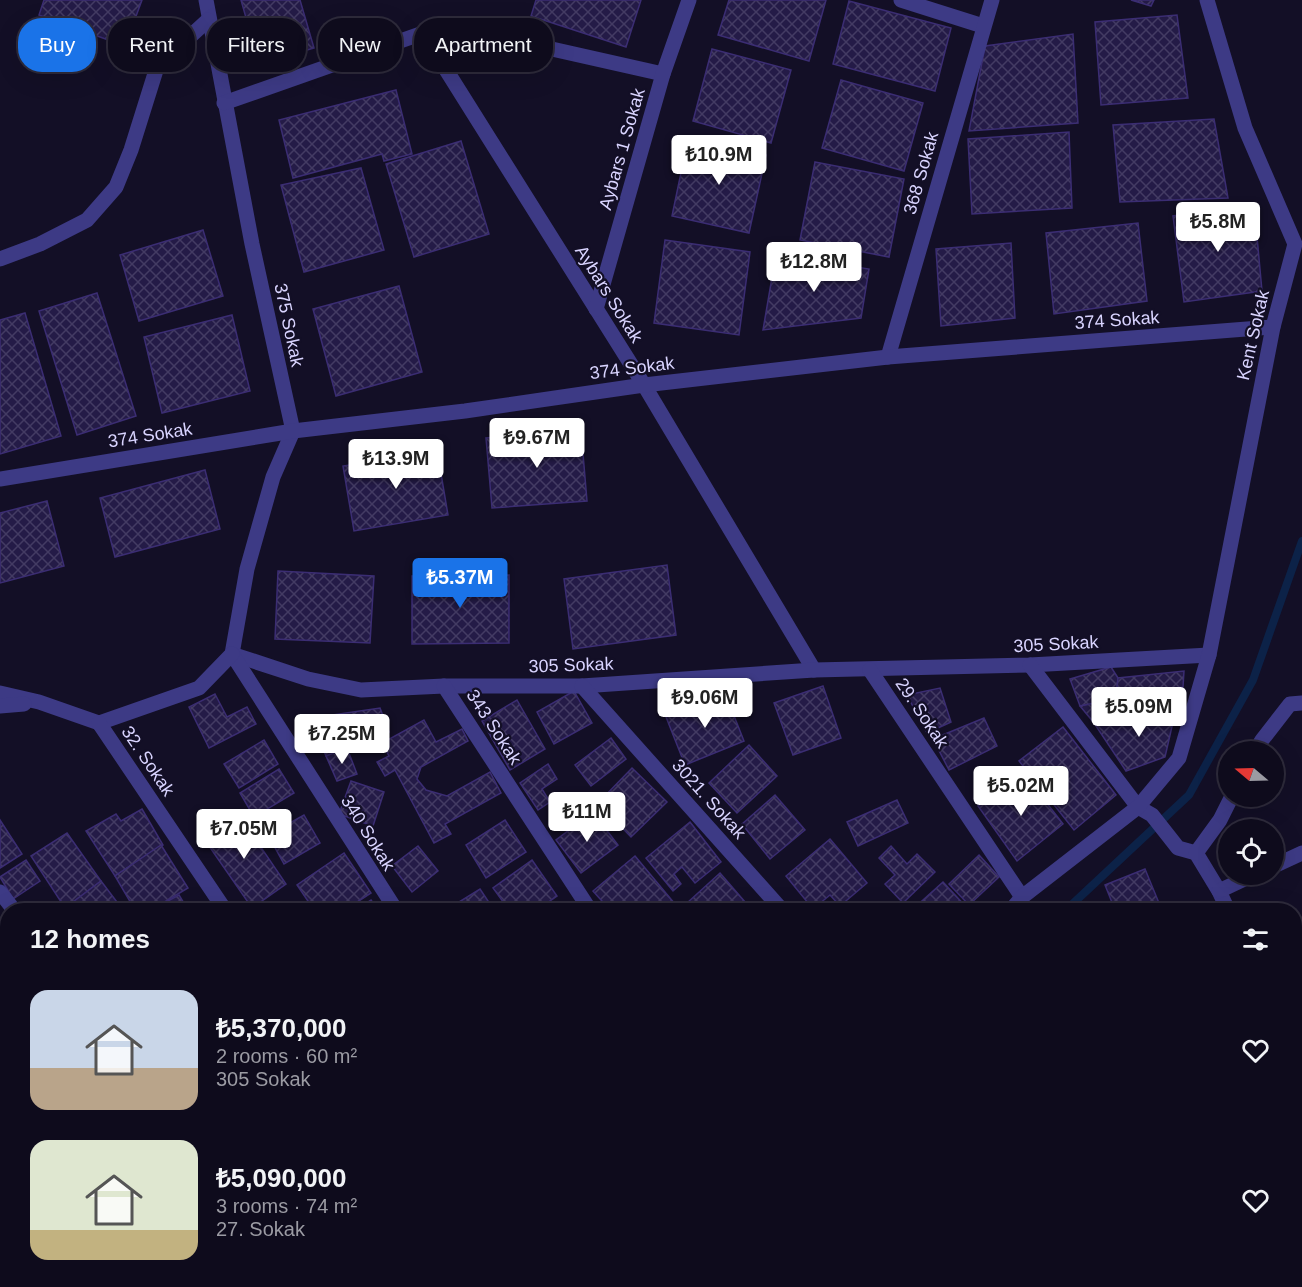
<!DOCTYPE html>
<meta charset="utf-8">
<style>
:root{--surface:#0e0b1c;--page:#1c1929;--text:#f1f3f6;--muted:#9b9ba3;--line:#2e2b3b;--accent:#1a73e8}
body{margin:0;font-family:Helvetica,sans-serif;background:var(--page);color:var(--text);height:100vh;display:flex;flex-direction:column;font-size:22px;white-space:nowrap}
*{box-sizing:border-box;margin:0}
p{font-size:20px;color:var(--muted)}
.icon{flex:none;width:33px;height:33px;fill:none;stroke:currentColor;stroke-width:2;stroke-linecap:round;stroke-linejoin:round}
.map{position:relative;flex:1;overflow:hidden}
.drawer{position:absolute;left:0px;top:903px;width:1302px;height:384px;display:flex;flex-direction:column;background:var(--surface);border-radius:24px 24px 0 0;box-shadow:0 6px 24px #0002,0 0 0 2px var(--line)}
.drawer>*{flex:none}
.banner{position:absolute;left:18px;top:18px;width:600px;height:54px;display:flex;gap:12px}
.needle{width:39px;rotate:289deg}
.fabs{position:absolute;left:1218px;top:741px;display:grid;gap:12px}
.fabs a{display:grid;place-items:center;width:66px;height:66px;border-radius:50%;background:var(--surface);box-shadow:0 6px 24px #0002,0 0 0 2px var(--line);font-size:30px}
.price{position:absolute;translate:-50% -51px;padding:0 14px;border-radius:6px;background:#fff;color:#222;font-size:20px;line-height:39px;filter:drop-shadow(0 2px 3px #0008)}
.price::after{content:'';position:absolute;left:50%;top:36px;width:18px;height:14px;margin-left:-9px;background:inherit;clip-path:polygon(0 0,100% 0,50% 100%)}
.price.on{background:var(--accent);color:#fff}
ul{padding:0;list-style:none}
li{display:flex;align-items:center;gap:18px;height:150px;padding:0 30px}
li span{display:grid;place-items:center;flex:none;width:168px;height:120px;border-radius:18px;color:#555}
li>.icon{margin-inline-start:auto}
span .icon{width:72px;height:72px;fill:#fffc;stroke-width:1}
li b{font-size:26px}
h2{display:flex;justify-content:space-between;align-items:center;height:72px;padding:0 30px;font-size:26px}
.pill{padding:0 21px;border-radius:24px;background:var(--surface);box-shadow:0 6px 24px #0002,0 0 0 2px var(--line);font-size:21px;line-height:54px}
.pill.on{background:var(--accent);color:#fff}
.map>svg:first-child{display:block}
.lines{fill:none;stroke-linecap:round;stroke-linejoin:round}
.stream{stroke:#0c2248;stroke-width:8}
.building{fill:url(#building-cross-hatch);stroke:#3b2d73;stroke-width:1.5}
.minor{stroke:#3d3a85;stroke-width:15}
.labels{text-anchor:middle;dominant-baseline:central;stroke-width:4.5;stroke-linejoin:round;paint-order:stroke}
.street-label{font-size:18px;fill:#d9d4ff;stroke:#130f26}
</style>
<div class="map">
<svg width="1302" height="1287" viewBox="0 0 1302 1287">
<defs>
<pattern id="building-cross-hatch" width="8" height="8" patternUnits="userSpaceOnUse" patternTransform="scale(1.5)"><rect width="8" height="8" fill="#241b47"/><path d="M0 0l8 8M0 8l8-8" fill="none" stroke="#433b63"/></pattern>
</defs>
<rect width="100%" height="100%" fill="#130f26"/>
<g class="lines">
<g class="stream">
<path d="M1066,910L1189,795L1253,680L1302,541"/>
<path d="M726,1287L734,1280"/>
</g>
</g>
<g class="building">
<path d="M44,0H142L125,46L39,15Z"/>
<path d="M241,0H300L314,48L259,64Z"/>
<path d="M536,0H641L626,47L531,16Z"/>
<path d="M729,0H826L809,61L718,35Z"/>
<path d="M1131,0H1154L1151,6Z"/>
<path d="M849,1L951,28L935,91L833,64Z"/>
<path d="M1177,15L1188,98L1101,105L1095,22Z"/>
<path d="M1073,34L1078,123L969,131L985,46Z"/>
<path d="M712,49L791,70L771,143L693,121Z"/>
<path d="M841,80L923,103L904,171L822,148Z"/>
<path d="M396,90L412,154L384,161L382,154L293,178L279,120Z"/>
<path d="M1214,119L1228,198L1120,202L1113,125Z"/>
<path d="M1069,132L1072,208L972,214L968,139Z"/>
<path d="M688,139L766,155L749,233L672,216Z"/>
<path d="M461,141L489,234L414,257L386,164Z"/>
<path d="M815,162L904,179L889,257L800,240Z"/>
<path d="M361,168L384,250L304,272L281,185Z"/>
<path d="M1254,204L1262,291L1184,302L1173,216Z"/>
<path d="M1138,223L1147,301L1054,314L1046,233Z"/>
<path d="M203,230L223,296L139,321L120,255Z"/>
<path d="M665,240L750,252L739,335L654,323Z"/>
<path d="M1011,243L1015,318L941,326L936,249Z"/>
<path d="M776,254L869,269L861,318L763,330Z"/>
<path d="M399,286L422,372L336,396L313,309Z"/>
<path d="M97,293L136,416L77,435L39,311Z"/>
<path d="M25,313L61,436L0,454V320Z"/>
<path d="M232,315L250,391L162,413L144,337Z"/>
<path d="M581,430L587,501L492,508L486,438Z"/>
<path d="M437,450L448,515L354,531L343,466Z"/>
<path d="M205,470L220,529L115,557L100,498Z"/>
<path d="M47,501L64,566L0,583V513Z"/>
<path d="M667,565L676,635L573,649L564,579Z"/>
<path d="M278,571L374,576L370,643L275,639Z"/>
<path d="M509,575V643L412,644V576Z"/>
<path d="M1111,667L1118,678L1116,699L1080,706L1070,679Z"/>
<path d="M1184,671L1183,687L1144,692L1146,714L1120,719L1116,699L1118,678Z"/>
<path d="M823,686L841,738L793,755L774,703Z"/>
<path d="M940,688L951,722L927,733L907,695Z"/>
<path d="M574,691L592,723L554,744L537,712Z"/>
<path d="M725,693L744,741L685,765L666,717Z"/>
<path d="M215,694L227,717L247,707L256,724L209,748L189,707Z"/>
<path d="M1116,699L1120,719L1094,723L1080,706Z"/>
<path d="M517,700L545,749L510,770L482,721Z"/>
<path d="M380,708L389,732L382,743L326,756L311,718Z"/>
<path d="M1176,709L1165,757L1126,771L1094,723Z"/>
<path d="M984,718L997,746L949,770L933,739Z"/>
<path d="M424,720L436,742L462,729L468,741L421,767L417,779L426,790L447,796L490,772L501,793L445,824L451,834L434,843L395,770L385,776L377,762L389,756L382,743Z"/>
<path d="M1063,727L1116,795L1074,830L1019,761Z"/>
<path d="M611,738L626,759L591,786L575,765Z"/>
<path d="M264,740L278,764L239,788L224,764Z"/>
<path d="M749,745L777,776L737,813L709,783Z"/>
<path d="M347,748L357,774L337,781L326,756Z"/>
<path d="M548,764L557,779L542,789L550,802L538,810L520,783Z"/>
<path d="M632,768L667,802L631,837L598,803Z"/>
<path d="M279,769L294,793L254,817L240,793Z"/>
<path d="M1025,775L1063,824L1017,861L978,806Z"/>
<path d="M351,781L384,792L373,826L339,814Z"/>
<path d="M775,795L805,830L770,859L742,824Z"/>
<path d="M897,800L908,823L858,846L847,822Z"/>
<path d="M142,809L163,845L115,876L86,831L116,814L121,821Z"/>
<path d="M237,812L286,884L252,908L202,836Z"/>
<path d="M593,812L618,845L581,873L556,840Z"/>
<path d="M304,815L320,843L284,864L268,835Z"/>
<path d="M0,820L22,854L0,868Z"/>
<path d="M505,820L526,852L486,878L466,845Z"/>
<path d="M690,822L721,862L695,883L682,867L674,874L681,884L673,891L646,858Z"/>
<path d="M67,833L101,881L65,908L31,856Z"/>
<path d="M830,839L867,883L840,906L830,895L813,909L786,876Z"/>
<path d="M161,845L188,888L151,910H135L115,876Z"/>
<path d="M418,846L438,871L412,892L392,866Z"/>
<path d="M891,846L907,864L917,854L935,872L903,903L885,884L895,875L879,858Z"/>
<path d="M344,853L371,893L345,910H314L297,885Z"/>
<path d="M979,855L999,877L969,905L949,884Z"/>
<path d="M635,856L680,910H637L634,907L630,910H610L593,891Z"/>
<path d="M26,860L40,881L13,899L0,877Z"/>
<path d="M532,860L557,896L537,910H509L493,888Z"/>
<path d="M1145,869L1159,903L1141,910H1115L1105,885Z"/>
<path d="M720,873L752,910H693L687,903Z"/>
<path d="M101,881L123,910H64L65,908Z"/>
<path d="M943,882L969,910H914L913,909Z"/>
<path d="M480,889L494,910H446Z"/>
<path d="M179,895L188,910H151Z"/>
<path d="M371,900L378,910H356Z"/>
<path d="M1302,1013V1051L1294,1026V1016Z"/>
<path d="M5,1086L8,1091V1163L0,1168V1090Z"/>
<path d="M87,1280H118L124,1287H77Z"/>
<path d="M379,1280H449L451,1282L444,1287H384Z"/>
<path d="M498,1280H550L555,1287H503Z"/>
<path d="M564,1280H629L618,1287H569Z"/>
<path d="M757,1280H799L802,1287H745L744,1285Z"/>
<path d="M877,1280H890L893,1287H858Z"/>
<path d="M897,1280H955L959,1287H901Z"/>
<path d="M974,1280H1006L997,1287H980Z"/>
</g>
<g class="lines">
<g class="minor">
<path d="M206,0L252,244L293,431L273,477L247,569L232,654"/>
<path d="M901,0L983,26"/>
<path d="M423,33L644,385L814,670"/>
<path d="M224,103L423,33L485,34L663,74"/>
<path d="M0,259L40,244L87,220L116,187L131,150L157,67L208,20"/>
<path d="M596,309L663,74L689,0"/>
<path d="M888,357L992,0"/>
<path d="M0,479L293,431L465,411L644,385L888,357L1273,327"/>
<path d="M232,654L308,679L361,690L444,686H582L814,670L1030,665L1209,655"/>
<path d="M232,654L396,910"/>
<path d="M1030,665L1138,807L1152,815L1178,848L1196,853L1219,891L1228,910"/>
<path d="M870,670L1022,897"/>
<path d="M444,686L590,910"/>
<path d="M582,686L782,910"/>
<path d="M0,693L39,702L99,723L199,688L232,654"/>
<path d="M0,706L24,704"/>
<path d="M99,723L225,910"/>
<path d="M1255,752L1262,740L1290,704L1302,703"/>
<path d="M1196,853L1220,820L1232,796"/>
<path d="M1274,866L1302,853"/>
<path d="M1219,891L1255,874"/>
<path d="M0,892L14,910"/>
<path d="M1011,910L1022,897L1138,807L1179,758L1209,655L1273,327L1295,244L1245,128L1207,0"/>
<path d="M1294,1007L1302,1003"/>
<path d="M1294,1237L1302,1234"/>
<path d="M0,1248L8,1257"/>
<path d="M25,1280L31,1287"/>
<path d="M275,1280L279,1287"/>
<path d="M466,1280L470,1287"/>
<path d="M1220,1280L1222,1287"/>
<path d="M639,1287L647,1280"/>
<path d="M1160,1287L1183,1280"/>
</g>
</g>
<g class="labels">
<g class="street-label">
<text transform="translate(622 149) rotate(-74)">Aybars 1 Sokak</text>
<text transform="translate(921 173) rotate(-74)">368 Sokak</text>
<text transform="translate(609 294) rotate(58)">Aybars Sokak</text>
<text transform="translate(1117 320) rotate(-4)">374 Sokak</text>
<text transform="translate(289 325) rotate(78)">375 Sokak</text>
<text transform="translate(1253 335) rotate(-77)">Kent Sokak</text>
<text transform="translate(632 368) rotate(-7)">374 Sokak</text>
<text transform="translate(150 435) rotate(-9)">374 Sokak</text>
<text transform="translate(1056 644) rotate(-3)">305 Sokak</text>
<text transform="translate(571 665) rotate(-2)">305 Sokak</text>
<text transform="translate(922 713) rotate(56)">29. Sokak</text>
<text transform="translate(494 727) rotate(57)">343 Sokak</text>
<text transform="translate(148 761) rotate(56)">32. Sokak</text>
<text transform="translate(709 799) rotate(48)">3021. Sokak</text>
<text transform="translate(368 833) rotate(58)">340 Sokak</text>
</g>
</g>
</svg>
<div class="fabs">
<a><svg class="needle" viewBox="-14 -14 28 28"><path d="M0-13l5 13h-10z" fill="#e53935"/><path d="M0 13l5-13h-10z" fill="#9b9ba3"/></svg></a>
<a><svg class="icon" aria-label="locate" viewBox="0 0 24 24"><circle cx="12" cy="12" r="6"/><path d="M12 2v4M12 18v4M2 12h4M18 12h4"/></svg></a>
</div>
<b class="price" style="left:719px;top:186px">₺10.9M</b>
<b class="price" style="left:1218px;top:253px">₺5.8M</b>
<b class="price" style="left:814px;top:293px">₺12.8M</b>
<b class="price" style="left:537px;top:469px">₺9.67M</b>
<b class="price" style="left:396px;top:490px">₺13.9M</b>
<b class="price on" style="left:460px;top:609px">₺5.37M</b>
<b class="price" style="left:705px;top:729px">₺9.06M</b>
<b class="price" style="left:1139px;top:738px">₺5.09M</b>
<b class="price" style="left:342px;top:765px">₺7.25M</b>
<b class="price" style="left:1021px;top:817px">₺5.02M</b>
<b class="price" style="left:587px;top:843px">₺11M</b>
<b class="price" style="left:244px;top:860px">₺7.05M</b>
<div class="banner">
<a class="pill on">Buy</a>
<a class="pill">Rent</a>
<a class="pill">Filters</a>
<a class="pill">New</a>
<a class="pill">Apartment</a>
</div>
<section class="drawer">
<h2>12 homes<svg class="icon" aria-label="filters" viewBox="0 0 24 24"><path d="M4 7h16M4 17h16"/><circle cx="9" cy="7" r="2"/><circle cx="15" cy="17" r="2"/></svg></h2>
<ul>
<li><span style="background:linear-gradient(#c9d6e8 65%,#b9a48a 0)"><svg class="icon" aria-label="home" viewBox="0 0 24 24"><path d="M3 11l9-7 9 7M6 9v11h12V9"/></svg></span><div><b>₺5,370,000</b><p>2 rooms · 60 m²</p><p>305 Sokak</p></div><svg class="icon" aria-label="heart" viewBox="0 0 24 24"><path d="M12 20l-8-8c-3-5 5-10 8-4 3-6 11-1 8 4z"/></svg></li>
<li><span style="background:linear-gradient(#dfe7d0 75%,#c2b280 0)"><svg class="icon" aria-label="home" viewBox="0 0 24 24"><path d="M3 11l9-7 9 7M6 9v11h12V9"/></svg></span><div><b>₺5,090,000</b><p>3 rooms · 74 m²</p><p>27. Sokak</p></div><svg class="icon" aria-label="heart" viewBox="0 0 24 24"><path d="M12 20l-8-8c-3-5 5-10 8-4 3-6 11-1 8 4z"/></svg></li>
</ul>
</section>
</div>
